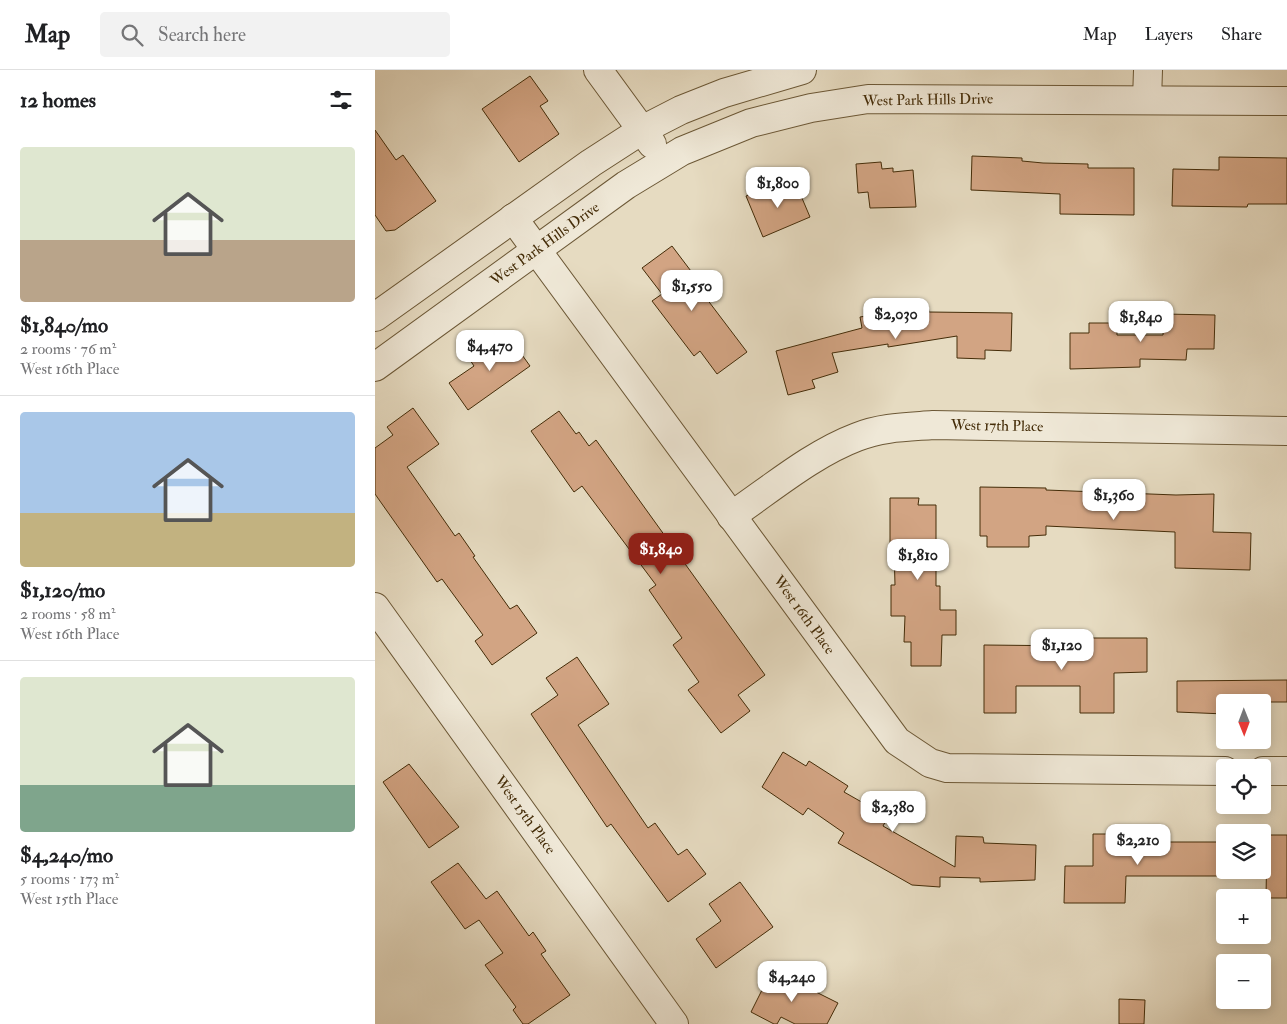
<!DOCTYPE html>
<meta charset="utf-8">
<style>
:root{--surface:#fff;--page:#f2f2f2;--text:#202124;--muted:#757577;--line:#e0e0e0;--accent:#8f2418}
body{margin:0;font-family:"IM FELL Double Pica",serif;background:var(--page);color:var(--text);height:100vh;display:flex;flex-direction:column;font-size:19px;white-space:nowrap}
*{box-sizing:border-box;margin:0}
p{font-size:16px;color:var(--muted)}
.icon{flex:none;width:28px;height:28px;fill:none;stroke:currentColor;stroke-width:2;stroke-linecap:round;stroke-linejoin:round}
.map{position:relative;flex:1;overflow:hidden}
.sheet{display:flex;flex-direction:column;background:var(--surface);width:375px}
.sheet>*{flex:none}
.needle{width:32px;rotate:179deg}
.buttons{position:absolute;left:841px;top:624px;display:grid;gap:10px}
.buttons a{display:grid;place-items:center;width:55px;height:55px;border-radius:5px;background:var(--surface);box-shadow:0 2px 12px #0003;font-size:25px}
.price{position:absolute;translate:-50% -42px;padding:0 11px;border-radius:10px;background:#fff;color:#222;font-size:16px;line-height:32px;filter:drop-shadow(0 1px 2px #0008)}
.price::after{content:'';position:absolute;left:50%;top:30px;width:15px;height:11px;margin-left:-8px;background:inherit;clip-path:polygon(0 0,100% 0,50% 100%)}
.price.current{background:var(--accent);color:#fff}
ul{padding:0;list-style:none}
li{display:grid;align-content:center;gap:10px;height:265px;padding:0 20px}
li+li{border-top:1px solid var(--line)}
li span{display:grid;place-items:center;height:155px;border-radius:5px;color:#555}
li>.icon{margin-inline-start:auto}
span .icon{width:90px;height:90px;fill:#fffc;stroke-width:1}
li b{font-size:21px}
h2{display:flex;justify-content:space-between;align-items:center;height:60px;padding:0 20px;font-size:21px}
header{display:flex;align-items:center;gap:30px;box-sizing:border-box;height:70px;padding:0 25px;background:var(--surface);border-bottom:1px solid var(--line)}
header strong{font-size:24px}
nav{display:flex;gap:28px;margin-inline-start:auto;font-size:18px}
.search{width:350px;height:45px;background:var(--page);display:flex;align-items:center;gap:12px;box-sizing:border-box;padding:0 18px;border-radius:5px;color:var(--muted);font-size:19px}
main{display:flex;flex:1;min-height:0}
.map>svg:first-child{display:block}
.building{fill:#d2a483;stroke:#442c08}
.lines{fill:none;stroke-linecap:round;stroke-linejoin:round}
.minor-casing{stroke:#6c5836;stroke-width:30}
.minor{stroke:#efe8d7;stroke-width:28}
.labels{text-anchor:middle;dominant-baseline:central;stroke-width:5;stroke-linejoin:round;paint-order:stroke}
.street-label{font-size:15px;fill:#442c08;stroke:#efe8d7}
</style>
<header>
<strong>Map</strong>
<div class="search"><svg class="icon" aria-label="search" viewBox="0 0 24 24"><circle cx="10" cy="10" r="6"/><path d="M15 15l6 6"/></svg>Search here</div>
<nav><a>Map</a><a>Layers</a><a>Share</a></nav>
</header>
<main>
<section class="sheet">
<h2>12 homes<svg class="icon" aria-label="filters" viewBox="0 0 24 24"><path d="M4 7h16M4 17h16"/><circle cx="9" cy="7" r="2"/><circle cx="15" cy="17" r="2"/></svg></h2>
<ul>
<li><span style="background:linear-gradient(#dfe7d0 60%,#b9a48a 0)"><svg class="icon" aria-label="home" viewBox="0 0 24 24"><path d="M3 11l9-7 9 7M6 9v11h12V9"/></svg></span><div><b>$1,840/mo</b><p>2 rooms · 76 m²</p><p>West 16th Place</p></div></li>
<li><span style="background:linear-gradient(#a9c7e8 65%,#c2b280 0)"><svg class="icon" aria-label="home" viewBox="0 0 24 24"><path d="M3 11l9-7 9 7M6 9v11h12V9"/></svg></span><div><b>$1,120/mo</b><p>2 rooms · 58 m²</p><p>West 16th Place</p></div></li>
<li><span style="background:linear-gradient(#dfe7d0 70%,#7fa58c 0)"><svg class="icon" aria-label="home" viewBox="0 0 24 24"><path d="M3 11l9-7 9 7M6 9v11h12V9"/></svg></span><div><b>$4,240/mo</b><p>5 rooms · 173 m²</p><p>West 15th Place</p></div></li>
</ul>
</section>
<div class="map">
<svg width="912" height="954" viewBox="0 0 912 954">
<rect width="100%" height="100%" fill="#e6dbc1"/>
<filter id="stains"><feTurbulence type="fractalNoise" baseFrequency=".004" numOctaves="4"/><feColorMatrix values="0 0 0 0 .2 0 0 0 0 .09 0 0 0 0 .02 0 0 0 .5 -.17"/></filter>
<radialGradient id="worn" r=".72"><stop offset=".6" stop-color="#630" stop-opacity="0"/><stop offset="1" stop-color="#630" stop-opacity=".3"/></radialGradient>
<g class="building">
<path d="M155,6L173,31L165,36L184,64L144,92L107,39Z"/>
<path d="M0,60L21,90L28,85L61,131L20,160L11,161L0,145Z"/>
<path d="M597,86L647,88V91L668,93L713,94V98H759V145L685,144V124L596,120Z"/>
<path d="M844,87L912,88V134H873L872,137L797,136L798,99L844,100Z"/>
<path d="M506,92L507,99L518,98V102L538,100L541,137L495,138L493,122L483,123L481,94Z"/>
<path d="M421,114L435,147L388,167L371,126L392,118L394,124Z"/>
<path d="M297,176L325,213L322,216L372,282L342,304L325,281L319,286L277,231L287,224L267,198Z"/>
<path d="M553,236L554,242L637,243L636,281L610,280V289L582,288V266L513,277V274L457,283L463,302L437,310L440,318L413,325L401,281L487,258L485,247Z"/>
<path d="M789,244L840,245L839,279H812L811,290L765,289V297L695,299V263H714V253H742V265H788Z"/>
<path d="M132,264L155,296L93,340L74,313L99,296L95,290Z"/>
<path d="M38,338L64,374L32,397L80,466L84,463L100,486L98,487L135,539L142,535L162,563L117,595L100,571L108,565L67,509L62,512L0,424V378L18,365L12,357Z"/>
<path d="M184,341L201,364L204,362L214,376L221,370L390,605L363,625L375,641L346,663L313,620L324,612L298,575L307,568L274,520L281,515L207,416L199,422L156,361Z"/>
<path d="M605,417L671,418V420L801,425L839,424L838,462L876,463L875,500L800,498V462L671,456V465L654,466V477H612V466H605Z"/>
<path d="M515,428H544L543,435H561V516H565V540H581V565H567L566,596H536V572H529L530,546H516V515H520L519,477H515Z"/>
<path d="M705,568H772V602L739,603V643H705V616H641V643H609V575L705,576Z"/>
<path d="M202,587L234,634L203,655L273,758L280,753L303,785L312,779L331,804L293,832L236,754L232,757L156,644L183,625L171,608Z"/>
<path d="M912,610V632H850V644L802,642V611Z"/>
<path d="M408,682L431,696L434,691L473,716L469,722L513,747L508,756L580,797L581,766L608,767L609,773L661,775L660,810L605,812V808L565,807V817L537,815L463,773L469,763L433,738L428,745L387,717Z"/>
<path d="M34,694L84,757L54,778L8,712Z"/>
<path d="M718,764H751V772H850V806H751L750,833H689L690,796H718Z"/>
<path d="M892,765H912V828H891Z"/>
<path d="M83,793L111,829L122,821L154,866L158,862L171,881L166,884L195,925L153,954H148L138,940L141,937L110,895L128,883L104,850L90,859L56,812Z"/>
<path d="M365,812L398,857L341,898L321,869L346,851L334,834Z"/>
<path d="M397,900L463,933L452,954H420L406,947L402,954H399L376,942Z"/>
<path d="M744,929L770,930L769,954H744Z"/>
</g>
<g class="lines">
<g class="minor-casing">
<g id="minor">
<path d="M223,0L277,74"/>
<path d="M772,30L773,0"/>
<path d="M138,148L522,671L555,693L572,698L850,701"/>
<path d="M0,247L216,93L267,60L306,40L349,23L427,0"/>
<path d="M0,297L251,115L307,81L376,53L436,38L493,29L912,31"/>
<path d="M356,446C396,419 437,384 482,367C507,357 532,357 558,355L912,361"/>
<path d="M0,537L299,954"/>
<path d="M888,701H912"/>
</g>
</g>
<use href="#minor" class="minor"/>
</g>
<g class="labels">
<g class="street-label">
<text transform="translate(553 30) rotate(-1)">West Park Hills Drive</text>
<text transform="translate(170 174) rotate(-36)">West Park Hills Drive</text>
<text transform="translate(622 356) rotate(1)">West 17th Place</text>
<text transform="translate(429 545) rotate(54)">West 16th Place</text>
<text transform="translate(150 745) rotate(54)">West 15th Place</text>
</g>
</g>
<rect width="100%" height="100%" filter="url(#stains)"/>
<rect width="100%" height="100%" fill="url(#worn)"/>
</svg>
<div class="buttons">
<a><svg class="needle" viewBox="-14 -14 28 28"><path d="M0-13l5 13h-10z" fill="#e53935"/><path d="M0 13l5-13h-10z" fill="#757577"/></svg></a>
<a><svg class="icon" aria-label="locate" viewBox="0 0 24 24"><circle cx="12" cy="12" r="6"/><path d="M12 2v4M12 18v4M2 12h4M18 12h4"/></svg></a>
<a><svg class="icon" aria-label="layers" viewBox="0 0 24 24"><path d="M12 4l9 5-9 5-9-5zM3 14l9 5 9-5"/></svg></a>
<a>+</a>
<a>−</a>
</div>
<b class="price" style="left:403px;top:139px">$1,800</b>
<b class="price" style="left:317px;top:242px">$1,550</b>
<b class="price" style="left:521px;top:270px">$2,030</b>
<b class="price" style="left:766px;top:273px">$1,840</b>
<b class="price" style="left:115px;top:302px">$4,470</b>
<b class="price" style="left:739px;top:451px">$1,360</b>
<b class="price current" style="left:286px;top:505px">$1,840</b>
<b class="price" style="left:543px;top:511px">$1,810</b>
<b class="price" style="left:687px;top:601px">$1,120</b>
<b class="price" style="left:518px;top:763px">$2,380</b>
<b class="price" style="left:763px;top:796px">$2,210</b>
<b class="price" style="left:417px;top:933px">$4,240</b>
</div>
</main>
